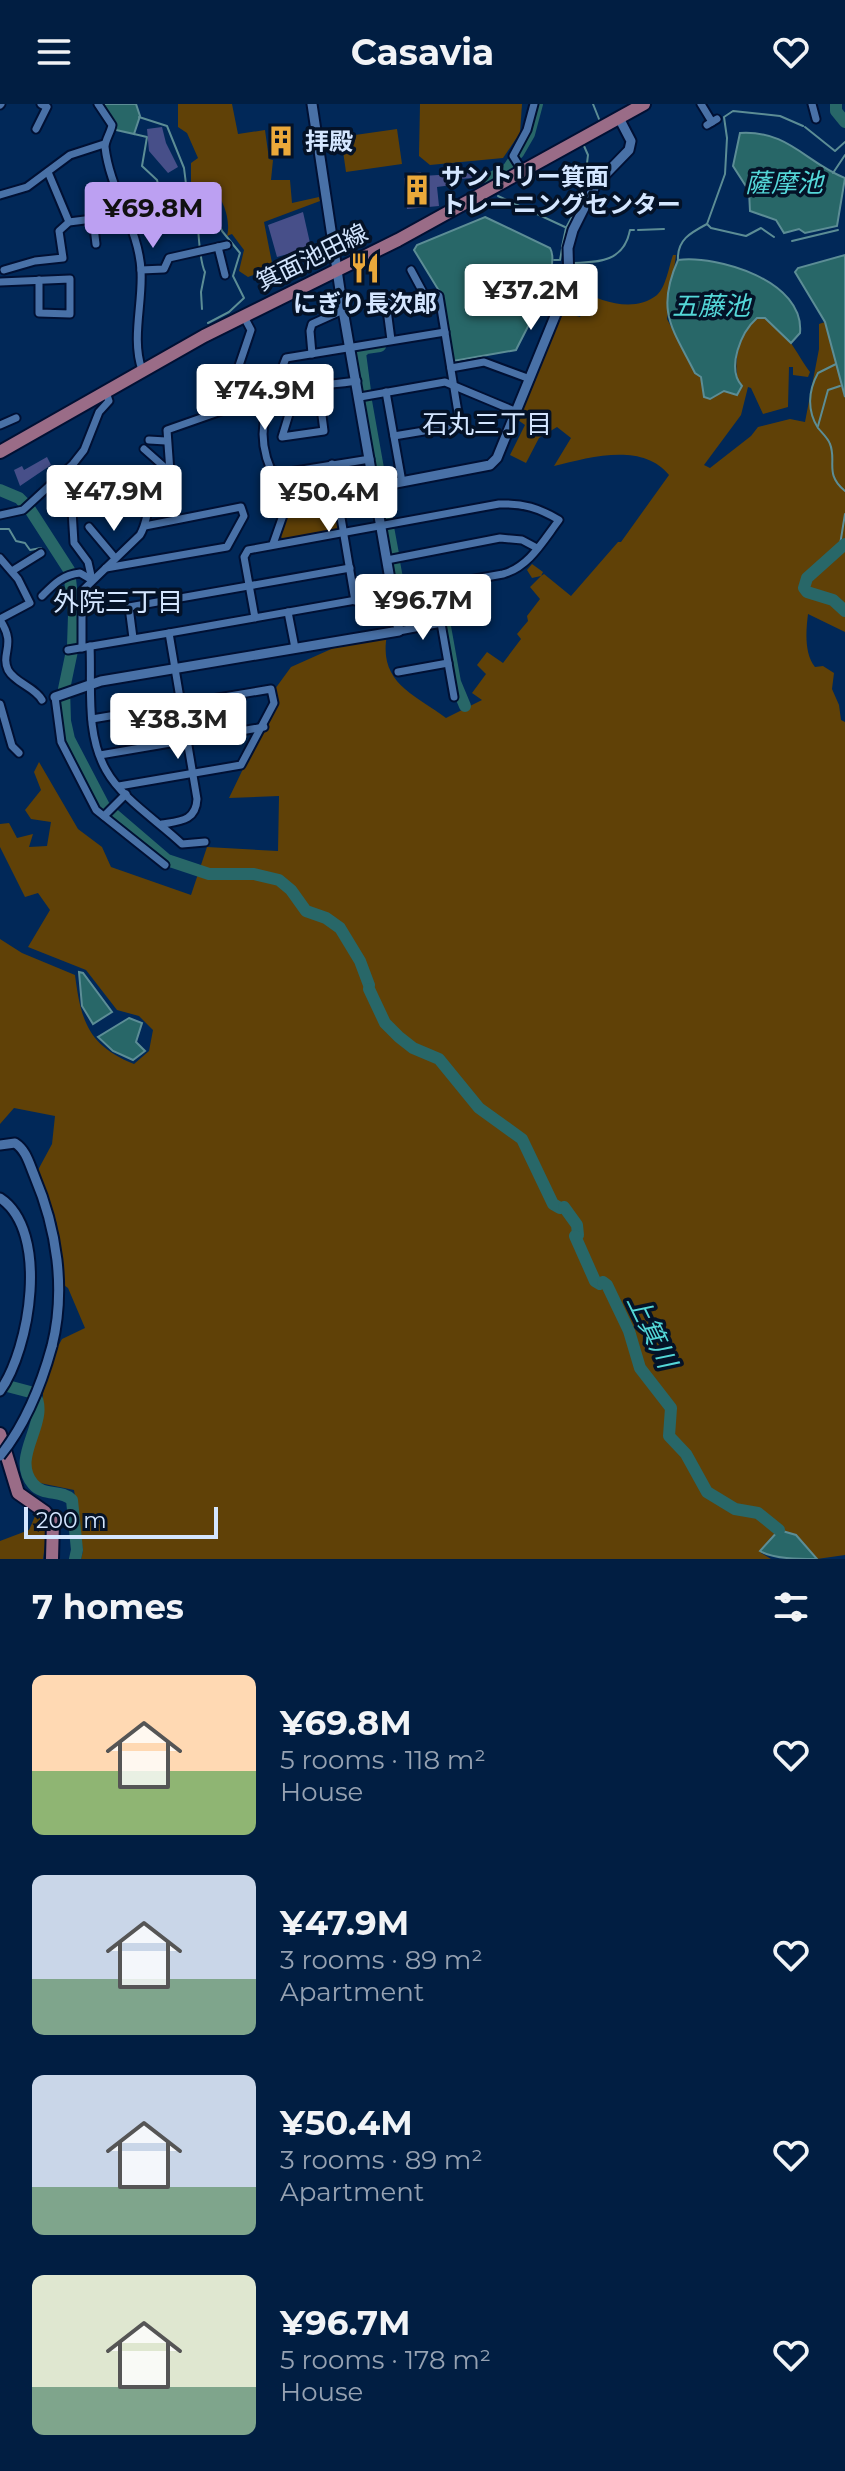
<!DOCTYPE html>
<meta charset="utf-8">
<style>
:root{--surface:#011e42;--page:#0b2749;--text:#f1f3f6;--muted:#96a2b2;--accent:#bca0f2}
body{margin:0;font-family:Montserrat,"Noto Sans JP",sans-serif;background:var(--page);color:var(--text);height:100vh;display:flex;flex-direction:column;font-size:30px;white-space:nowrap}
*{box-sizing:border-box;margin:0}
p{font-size:26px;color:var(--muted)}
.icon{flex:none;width:44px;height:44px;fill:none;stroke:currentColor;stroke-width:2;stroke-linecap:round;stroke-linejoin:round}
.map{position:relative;height:1455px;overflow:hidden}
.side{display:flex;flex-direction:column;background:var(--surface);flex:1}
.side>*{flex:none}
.scale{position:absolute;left:24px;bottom:20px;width:194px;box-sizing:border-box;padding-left:8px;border:4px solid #d4e6ff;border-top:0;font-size:22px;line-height:28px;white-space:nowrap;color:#d4e6ff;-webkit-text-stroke:6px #041227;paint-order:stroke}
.price{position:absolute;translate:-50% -68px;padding:0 18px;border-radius:8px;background:#fff;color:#222;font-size:26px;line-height:52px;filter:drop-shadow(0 2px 4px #0008)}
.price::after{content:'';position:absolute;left:50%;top:48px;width:24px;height:18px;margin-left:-12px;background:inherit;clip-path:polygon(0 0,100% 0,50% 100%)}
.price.on{background:var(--accent);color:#111}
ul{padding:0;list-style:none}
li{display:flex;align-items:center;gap:24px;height:200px;padding:0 32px}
li span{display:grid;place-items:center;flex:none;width:224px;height:160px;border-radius:12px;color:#555}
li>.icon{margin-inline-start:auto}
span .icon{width:96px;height:96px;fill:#fffc;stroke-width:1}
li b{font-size:34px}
h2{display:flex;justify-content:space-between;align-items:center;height:96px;padding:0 32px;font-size:34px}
header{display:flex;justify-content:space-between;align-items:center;height:104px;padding:0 32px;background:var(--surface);font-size:36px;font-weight:700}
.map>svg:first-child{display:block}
.green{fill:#604107}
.water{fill:#286768;stroke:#5c8d95;stroke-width:2}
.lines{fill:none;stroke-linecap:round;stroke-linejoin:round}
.stream{stroke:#5c8d95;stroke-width:2}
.river{stroke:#286768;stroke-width:12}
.building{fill:#474f89}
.minor-casing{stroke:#001033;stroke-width:11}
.tertiary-casing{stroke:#001033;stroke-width:13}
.primary-casing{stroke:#001033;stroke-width:16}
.minor{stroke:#4971a7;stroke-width:7}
.tertiary{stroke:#4971a7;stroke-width:9}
.primary{stroke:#9a6c87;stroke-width:12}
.tertiary-bridge-casing{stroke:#001033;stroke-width:13;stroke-linecap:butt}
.tertiary-bridge{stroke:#4971a7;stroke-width:9}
.labels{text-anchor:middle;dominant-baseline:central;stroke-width:7;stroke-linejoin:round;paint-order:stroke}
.poi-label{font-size:24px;font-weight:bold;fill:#d4e6ff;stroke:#041227;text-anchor:start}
.street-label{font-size:24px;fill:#d4e6ff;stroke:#041227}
.water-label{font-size:26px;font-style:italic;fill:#54d7d8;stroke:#041227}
.neighbourhood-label{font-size:26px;fill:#d4e6ff;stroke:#041227}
</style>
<header><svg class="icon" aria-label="menu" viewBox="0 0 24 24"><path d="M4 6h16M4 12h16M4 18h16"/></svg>Casavia<svg class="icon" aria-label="heart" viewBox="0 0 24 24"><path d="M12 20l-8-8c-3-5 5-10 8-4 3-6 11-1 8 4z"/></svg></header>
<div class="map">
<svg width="845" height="1455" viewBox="0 0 845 1455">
<rect width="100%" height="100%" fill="#012858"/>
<g class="green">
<path d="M178,0H232L238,30L265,26L269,55L273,56L271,76H290L292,99L319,93L320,97L264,118L273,164L248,173L239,167L244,146L232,130L227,132C231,118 224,92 210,84C204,81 197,81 191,78V59L198,54L187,29L178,23Z"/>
<path d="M420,0H522L520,29L503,54L430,61L419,52Z"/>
<path d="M397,25L402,60L346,68L341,33Z"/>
<path d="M673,151H676L667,215L695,268L701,272L707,295L724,287L736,291L740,287L741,279L738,277C733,254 740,225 760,213C783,218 797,251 810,268L808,273L793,271V263H789L788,303L763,310L751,284L748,283L741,311L704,361L710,364L751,332L758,323L790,315L805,318L819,245V220L825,218L845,293V528L808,510C806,526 804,550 815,563L823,562L834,569L832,585L839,601L841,616L845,618V1451L817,1455L796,1431L781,1426L771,1433L761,1449L771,1455H81L83,1447L74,1386L35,1378L28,1356L43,1308V1289L55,1248L62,1235L85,1224L68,1184L61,1179L57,1120L38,1066L52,1040L55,1012L14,1004L0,1020V835L22,849L75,871C81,918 89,942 134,960L149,947L153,926L139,912L117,906L86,866L28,843L50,806L38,789L25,793L0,743V720L9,719L17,734L33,730L29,743L47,742L51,718L31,715L25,706L41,686L34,668L39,658L78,725L102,743L111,763L191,791L207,743L278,747L279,692L229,694L268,613L275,585L291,563L347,538L387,531C378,579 414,590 446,614L482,596L472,589L486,570L477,561L487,548L503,559L521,535L517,530L528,517L527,512L540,495L530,483L541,472L532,474L527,466L532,460L543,468L541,472L544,470L571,492L618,438H621L669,371C643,338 590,353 554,362L571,334L557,323L539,334L526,359L510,351L525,321L518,316L562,208L580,213L587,202L580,186C601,198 635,209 657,191C666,183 669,162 673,151Z"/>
<path d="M328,397L334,400L339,421L337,427L284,435L279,432L289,404Z"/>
<path d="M36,1410C50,1421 45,1439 43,1455H0V1437L29,1426Z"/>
</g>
<g class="water">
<path d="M102,0H136L140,12L134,30L116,26V19Z"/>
<path d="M740,29C788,26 805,58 845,74L837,122L805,129L799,125L784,129L776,116L750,107L749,87L733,62Z"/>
<path d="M485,113L550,144C562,164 526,225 516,246L453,257L441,190L414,146L417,141Z"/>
<path d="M845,151V293L825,218L795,168L798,164Z"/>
<path d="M678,156C718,151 805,177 800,229L791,239L765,214H757C741,228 726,264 742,282L737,291L724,287L710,295L704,293L701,273L695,269C673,225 655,208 678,156Z"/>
<path d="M79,868L83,869L112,908L93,920L82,902Z"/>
<path d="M129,914L142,919L136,938L145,947L133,956L113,947L98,933Z"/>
<path d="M779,1426L796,1431L817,1455C798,1455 774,1455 760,1447Z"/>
</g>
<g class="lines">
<g class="stream">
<path d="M593,0L599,15"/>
<path d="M139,13L167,22L184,64L186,80L208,92L222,127L240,149L233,172L244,194L229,208L208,219"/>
<path d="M805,23L835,47L845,38"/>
<path d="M134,30L147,33L142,62L157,76L163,99L198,124C199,135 200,159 205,168L201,188L202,205"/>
<path d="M833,69L845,51"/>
<path d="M163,90L187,82"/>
<path d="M498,92L565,123"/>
<path d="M638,126L664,125"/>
<path d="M774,133L761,124L746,132L711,124L707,120L725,70L727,34L724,13L733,7L780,12L803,22"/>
<path d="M792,137L838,126"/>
<path d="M562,143L566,124L583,92L588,51L584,42"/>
<path d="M554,156H559"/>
<path d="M560,156L562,145"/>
<path d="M678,156C677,136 690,129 707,120"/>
<path d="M574,159C601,158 624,157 630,126H634"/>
<path d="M836,260L818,269C808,287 807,307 818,324C822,329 828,334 830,340C837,357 824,370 845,387"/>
<path d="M818,322L828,286L840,282"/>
<path d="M0,425H9L16,437L25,439L30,446L41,444"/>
<path d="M839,447L845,410"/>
</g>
<g class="river">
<path d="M836,0V7L845,18"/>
<path d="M518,49L529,30L537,0"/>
<path d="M489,75L508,65L512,59"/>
<path d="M365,287L360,249L366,244L380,242"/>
<path d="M366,297L387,415"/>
<path d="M0,386L19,394L29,404L69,466L74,511L73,542L64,585L65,617L69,635L104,702L167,756L209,770H254L279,776L291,786L306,807L326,814L340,824L360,857L369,881"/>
<path d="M388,423L393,450"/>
<path d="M845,440L807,474L804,484L807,488L833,496L845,507"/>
<path d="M394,458L399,485"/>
<path d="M401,495L406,521L444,517L455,578L465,602"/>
<path d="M369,885L385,919L399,933L413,944L439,955L479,1004L522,1035L553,1100L560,1104"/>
<path d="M564,1103L577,1121L578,1131"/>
<path d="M575,1132L595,1177L600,1180"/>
<path d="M603,1178L607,1181L629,1227L640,1264L671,1304L669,1332L686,1350L707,1388L735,1405L758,1409L779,1426"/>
<path d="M0,1280L34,1289C52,1317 9,1352 33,1380C44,1393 61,1385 72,1396L77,1446L75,1455"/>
</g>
</g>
<g class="building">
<path d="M162,23L166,39L178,63L168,69L149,47L147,25Z"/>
<path d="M421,68L422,72L471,69L472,74L460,75V80L437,83L439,102L407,105L404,74H407V70Z"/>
<path d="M303,108L310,139L313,138L314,142L312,148L307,149L306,145L277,153L268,121Z"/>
<path d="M47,353L51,361L20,382L14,366L22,362L24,366Z"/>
</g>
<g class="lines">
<g class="minor-casing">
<g id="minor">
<path d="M98,0L112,21C111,28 105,36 105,43C110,87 139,124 141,167C143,199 131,235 142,266"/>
<path d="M701,0L712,18"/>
<path d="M812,0L816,15"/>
<path d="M0,1L1,0"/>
<path d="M707,21L717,15"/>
<path d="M36,25L47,3L41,0"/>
<path d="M48,68L69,118"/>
<path d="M523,68L513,52L527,26L534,0"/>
<path d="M0,91L27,83L70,51L104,40"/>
<path d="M93,115L96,140"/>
<path d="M218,143L225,171"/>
<path d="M4,166L35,157L63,154L59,127L69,118L124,111"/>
<path d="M141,166L164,165L169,154L227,141"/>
<path d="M411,166L425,192"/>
<path d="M0,178L70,175V210L39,209V176"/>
<path d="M391,236L386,198L435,190L439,192L460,321L394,332"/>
<path d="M312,250L310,227L312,220L343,206"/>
<path d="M451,264L484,258L530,275"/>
<path d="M318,281L324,327L282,333L297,284C317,281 337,280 357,277"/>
<path d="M386,288L402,378"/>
<path d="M360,293L445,278L517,308"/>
<path d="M0,321L16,314"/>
<path d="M149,336L166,337"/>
<path d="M144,345L170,368"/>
<path d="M370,355L283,369L271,366C252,323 271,294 286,254L445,228"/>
<path d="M332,360L355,497"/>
<path d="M59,372L71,390L74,439L88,458L92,476"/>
<path d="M70,385L108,400L118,411"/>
<path d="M287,400L337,393"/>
<path d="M0,411L23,406L73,360L84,346L99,308L109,297L106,288"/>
<path d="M89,423L115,454"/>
<path d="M273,440L287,400L283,369"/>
<path d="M0,454L18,475L30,499L0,515"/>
<path d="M387,456L500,434L522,436L537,444"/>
<path d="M106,464L227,443L244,412L241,403L145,422"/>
<path d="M12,467L41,449"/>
<path d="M42,492C54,480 62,471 80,469L92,476"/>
<path d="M288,508L295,544"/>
<path d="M0,516C17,541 0,549 8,566C15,579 35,583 42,596"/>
<path d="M399,527L441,519L454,593"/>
<path d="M133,534L129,503L350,464"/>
<path d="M90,542C92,582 85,629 106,666C122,695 158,717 182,740L205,738"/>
<path d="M82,544V487L140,431C148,418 147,401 154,388C159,380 167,378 170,368L167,326L224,306L251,226L243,211"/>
<path d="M68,546L169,529L503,470C529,463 543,437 559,416C539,404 523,399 499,400L248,446L244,453L255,514"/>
<path d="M398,568L448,559"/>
<path d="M55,593L61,638L96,706L165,761"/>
<path d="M0,600L12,642L19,649"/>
<path d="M92,615L271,585L274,599L241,661L119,682"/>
<path d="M100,651L264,623"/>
<path d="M104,712L126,690"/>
<path d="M162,720C180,717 196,717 197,695L169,529"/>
</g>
</g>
<g class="tertiary-casing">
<g id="tertiary">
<path d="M375,383L490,361L497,354L569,178L568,144L573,126L596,80L629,46L631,37L619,14"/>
<path d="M55,593L101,577L399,527L343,206L312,0"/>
<path d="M0,1041L15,1039C26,1046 29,1059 34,1071C57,1125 66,1185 52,1242"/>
<path d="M0,1094C50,1127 30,1245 0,1287"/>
</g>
</g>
<g class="primary-casing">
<g id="primary">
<path d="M0,348L204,232L398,136L644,0"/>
<path d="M0,1330L18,1389L45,1408L53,1418L52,1455"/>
</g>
</g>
<use href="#minor" class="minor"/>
<use href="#tertiary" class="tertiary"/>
<use href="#primary" class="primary"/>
<g class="tertiary-bridge-casing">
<path id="tertiary-bridge" d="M0,1352C26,1320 41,1282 52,1242"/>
</g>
<use href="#tertiary-bridge" class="tertiary-bridge"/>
</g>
<defs>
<g id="building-bare" transform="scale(2.4)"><path d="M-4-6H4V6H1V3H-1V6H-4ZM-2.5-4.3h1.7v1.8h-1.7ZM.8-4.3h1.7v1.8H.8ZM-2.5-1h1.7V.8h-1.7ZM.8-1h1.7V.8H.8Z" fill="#eba93a" stroke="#041227" stroke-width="2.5" paint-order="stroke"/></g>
<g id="restaurant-bare" transform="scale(2.4)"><path d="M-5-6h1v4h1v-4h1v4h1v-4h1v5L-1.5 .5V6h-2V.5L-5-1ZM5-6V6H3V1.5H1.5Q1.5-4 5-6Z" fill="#eba93a" stroke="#041227" stroke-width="2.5" paint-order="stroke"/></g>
</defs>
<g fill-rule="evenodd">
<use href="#building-bare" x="281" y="37"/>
<use href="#building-bare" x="417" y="86"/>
<use href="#restaurant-bare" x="365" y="164"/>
</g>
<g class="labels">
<g class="poi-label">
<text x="305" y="37">拝殿</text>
<text x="441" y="72">サントリー箕面<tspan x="441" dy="28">トレーニングセンター</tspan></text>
<text x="365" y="199" text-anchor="middle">にぎり長次郎</text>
</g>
<g class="street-label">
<text transform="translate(312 153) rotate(-26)">箕面池田線</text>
</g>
<g class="water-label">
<text x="784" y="79">薩摩池</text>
<text x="711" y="202">五藤池</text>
<text transform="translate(652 1227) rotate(64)">上箕川</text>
</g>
<g class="neighbourhood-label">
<text x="487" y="320">石丸三丁目</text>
<text x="118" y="498">外院三丁目</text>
</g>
</g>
</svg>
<div class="scale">200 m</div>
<b class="price on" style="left:153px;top:146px">¥69.8M</b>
<b class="price" style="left:531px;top:228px">¥37.2M</b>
<b class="price" style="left:265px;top:328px">¥74.9M</b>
<b class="price" style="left:114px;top:429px">¥47.9M</b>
<b class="price" style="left:329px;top:430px">¥50.4M</b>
<b class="price" style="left:423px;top:538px">¥96.7M</b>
<b class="price" style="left:178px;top:657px">¥38.3M</b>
</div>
<section class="side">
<h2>7 homes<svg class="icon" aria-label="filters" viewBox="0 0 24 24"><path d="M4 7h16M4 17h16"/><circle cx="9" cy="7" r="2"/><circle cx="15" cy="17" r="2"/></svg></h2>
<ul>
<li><span style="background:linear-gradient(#ffd9b3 60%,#8fb573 0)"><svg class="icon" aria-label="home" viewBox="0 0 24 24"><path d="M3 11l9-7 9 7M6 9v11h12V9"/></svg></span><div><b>¥69.8M</b><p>5 rooms · 118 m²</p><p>House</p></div><svg class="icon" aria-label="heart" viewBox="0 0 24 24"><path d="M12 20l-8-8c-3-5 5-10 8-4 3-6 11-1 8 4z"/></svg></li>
<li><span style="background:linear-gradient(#c9d6e8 65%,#7fa58c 0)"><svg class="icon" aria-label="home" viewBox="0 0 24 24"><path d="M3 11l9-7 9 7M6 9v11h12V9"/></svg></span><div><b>¥47.9M</b><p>3 rooms · 89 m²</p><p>Apartment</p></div><svg class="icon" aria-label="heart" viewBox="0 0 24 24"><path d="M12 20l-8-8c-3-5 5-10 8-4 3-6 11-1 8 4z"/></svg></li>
<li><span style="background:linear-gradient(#c9d6e8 70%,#7fa58c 0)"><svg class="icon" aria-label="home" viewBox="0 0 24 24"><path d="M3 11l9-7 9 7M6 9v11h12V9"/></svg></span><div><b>¥50.4M</b><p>3 rooms · 89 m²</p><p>Apartment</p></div><svg class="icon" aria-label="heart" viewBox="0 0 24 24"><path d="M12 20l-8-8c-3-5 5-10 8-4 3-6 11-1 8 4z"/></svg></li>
<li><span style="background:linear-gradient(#dfe7d0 70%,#7fa58c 0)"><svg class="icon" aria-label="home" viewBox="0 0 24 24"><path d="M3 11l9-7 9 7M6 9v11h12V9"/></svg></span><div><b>¥96.7M</b><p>5 rooms · 178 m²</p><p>House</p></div><svg class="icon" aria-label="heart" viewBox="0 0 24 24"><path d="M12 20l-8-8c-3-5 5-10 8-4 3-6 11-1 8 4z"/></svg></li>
</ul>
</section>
